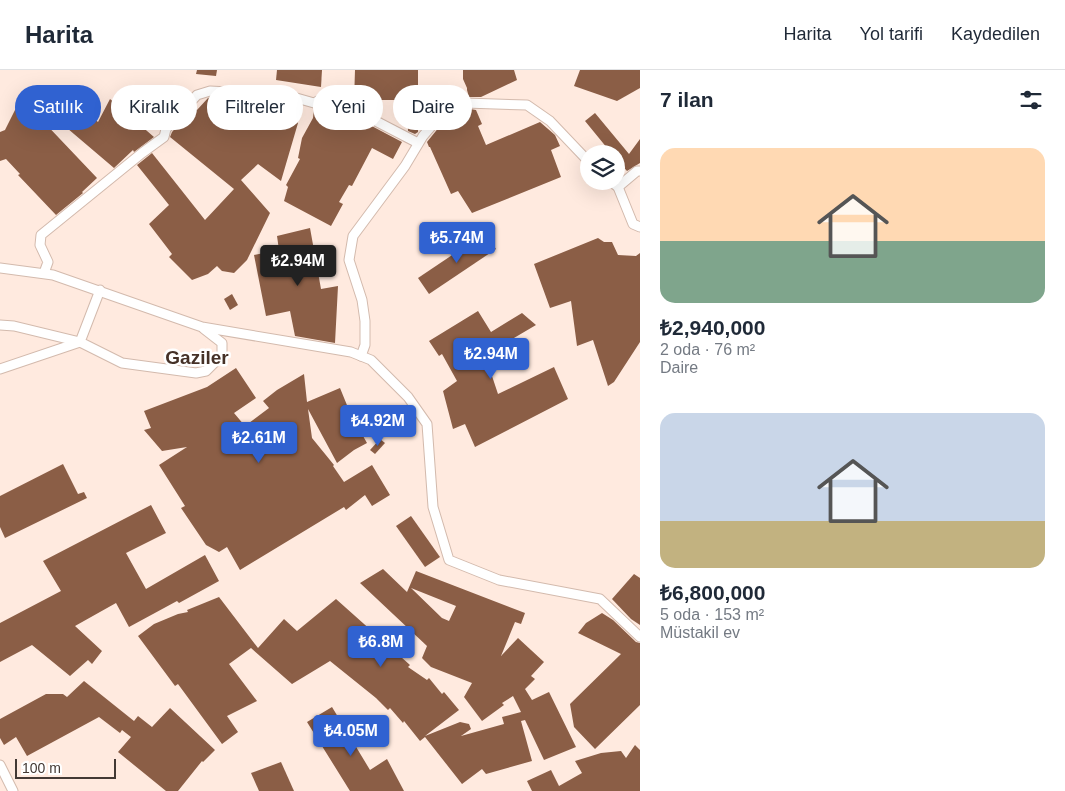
<!DOCTYPE html>
<html lang="tr">
<meta charset="utf-8">
<style>
:root{--surface:#fff;--page:#f2f2f3;--text:#1f2937;--muted:#747a83;--line:#e0e1e3;--accent:#3062d1}
body{margin:0;font-family:Arial,sans-serif;background:var(--page);color:var(--text);height:100vh;display:flex;flex-direction:column;font-size:19px;white-space:nowrap}
*{box-sizing:border-box;margin:0}
p{font-size:16px;color:var(--muted)}
.icon{flex:none;width:28px;height:28px;fill:none;stroke:currentColor;stroke-width:2;stroke-linecap:round;stroke-linejoin:round}
.map{position:relative;flex:1;overflow:hidden}
.details{display:flex;flex-direction:column;background:var(--surface);width:425px}
.details>*{flex:none}
.hud{position:absolute;left:15px;top:15px;width:475px;height:45px;display:flex;gap:10px}
.controls{position:absolute;left:580px;top:75px;display:grid;gap:10px}
.controls a{display:grid;place-items:center;width:45px;height:45px;border-radius:50%;background:var(--surface);box-shadow:0 5px 20px #0002;font-size:25px}
.scale{position:absolute;left:15px;bottom:12px;width:101px;box-sizing:border-box;padding-left:5px;border:2px solid #433934;border-top:0;font-size:14px;line-height:18px;white-space:nowrap;color:#433934;-webkit-text-stroke:4px #fff;paint-order:stroke}
.price{position:absolute;translate:-50% -42px;padding:0 11px;border-radius:5px;background:var(--accent);color:#fff;font-size:16px;line-height:32px;filter:drop-shadow(0 1px 2px #0008)}
.price::after{content:'';position:absolute;left:50%;top:30px;width:15px;height:11px;margin-left:-8px;background:inherit;clip-path:polygon(0 0,100% 0,50% 100%)}
.price.current{background:#222;color:#fff}
ul{padding:0;list-style:none}
li{display:grid;align-content:center;gap:10px;height:265px;padding:0 20px}
li span{display:grid;place-items:center;height:155px;border-radius:15px;color:#555}
li>.icon{margin-inline-start:auto}
span .icon{width:90px;height:90px;fill:#fffc;stroke-width:1}
li b{font-size:21px}
h2{display:flex;justify-content:space-between;align-items:center;height:60px;padding:0 20px;font-size:21px}
.tag{padding:0 18px;border-radius:22px;background:var(--surface);box-shadow:0 5px 20px #0002;font-size:18px;line-height:45px}
.tag.current{background:var(--accent);color:#fff}
header{display:flex;align-items:center;gap:30px;box-sizing:border-box;height:70px;padding:0 25px;background:var(--surface);border-bottom:1px solid var(--line)}
header strong{font-size:24px}
nav{display:flex;gap:28px;margin-inline-start:auto;font-size:18px}
main{display:flex;flex:1;min-height:0}
.map>svg:first-child{display:block}
.building{fill:#8b5e46;fill-rule:evenodd}
.lines{fill:none;stroke-linecap:round;stroke-linejoin:round}
.minor-casing{stroke:#d3baad;stroke-width:11}
.minor{stroke:#fff;stroke-width:9}
.labels{text-anchor:middle;dominant-baseline:central;stroke-width:5;stroke-linejoin:round;paint-order:stroke}
.quarter-label{font-size:19px;font-weight:bold;fill:#453127;stroke:#fff}
</style>
<header>
<strong>Harita</strong>
<nav><a>Harita</a><a>Yol tarifi</a><a>Kaydedilen</a></nav>
</header>
<main>
<div class="map">
<svg width="640" height="721" viewBox="0 0 640 721">
<rect width="100%" height="100%" fill="#ffeadf"/>
<g class="building">
<path d="M197,0H217L216,6L196,4Z"/>
<path d="M277,0H322L321,17L276,10Z"/>
<path d="M355,0H418V62L415,64L408,61L407,30H380V32H354Z"/>
<path d="M463,0H514L517,10L481,27H469L467,20V18L463,9Z"/>
<path d="M580,0H640V18L617,31L574,16Z"/>
<path d="M211,27L272,31L298,53L281,111L258,94L241,110L270,143L247,190L234,203L222,201L217,196L208,204L192,210L169,187L172,184L149,154L169,135L137,95L152,83L205,150L234,119L170,67L172,62L194,38L197,40L208,28Z"/>
<path d="M21,28L97,108L82,122L83,123L56,145L18,105L20,104L6,89L0,91V62L5,60Z"/>
<path d="M70,28L98,52L110,29L154,67L134,82L133,80L114,98L54,47Z"/>
<path d="M320,37H328L344,47L364,56L366,53L402,72L393,89L372,78L352,116L349,115L339,132L343,134L331,156L284,131L288,117L286,115L300,89L298,88L302,68L313,48L314,39Z"/>
<path d="M470,39L476,40L482,54L478,56L486,75L540,52L555,65L560,76L551,80L561,107L472,143L458,121L451,124L430,77H429L427,72L444,51Z"/>
<path d="M595,43L629,84L640,69V93L627,101L616,89V84H612L585,51Z"/>
<path d="M310,158L321,219L338,216L335,273L295,266L290,241L266,246L254,185L279,180L277,166Z"/>
<path d="M485,163L496,179L429,224L418,208Z"/>
<path d="M598,168L604,172H612L618,185L636,186L640,183V272L614,312L608,316L593,270L577,276L571,231L550,238L534,194Z"/>
<path d="M232,224L238,235L230,240L224,229Z"/>
<path d="M478,241L491,262L522,243L536,255L485,285L498,324L554,297L568,329L475,377L465,354L453,359L443,321L457,311L442,284L439,286L429,271Z"/>
<path d="M236,298L256,328L234,343L245,356L269,338L263,331L277,320L304,304L307,332L340,318L351,345L367,373L354,380L337,393L308,339L312,368L334,395L333,396L344,412L372,395L390,425L372,436L365,425L346,440L344,437L240,500L227,477L219,482L206,475L181,438L185,436L159,395L187,377L162,381L144,360L151,358L144,341L207,317Z"/>
<path d="M380,369L385,373L375,384L370,380Z"/>
<path d="M63,394L78,424L84,422L87,428L5,468L0,457V426Z"/>
<path d="M151,435L166,463L126,483L146,519L205,485L219,511L179,533L177,531L129,557L116,533L75,556L102,581L92,594L88,590L70,606L32,575L0,592V553L61,521L43,491Z"/>
<path d="M411,446L440,487L425,497L396,456Z"/>
<path d="M383,499L407,522L416,501L525,543L521,554L515,552L501,586L518,568L544,592L531,606L535,609L525,619L532,630L549,622L576,677L544,690L525,650L521,651L532,691L486,704L482,699L462,714L425,667L420,671L404,651L403,653L390,638L388,640L376,628L330,591L292,614L251,578L229,594L257,631L227,646L238,662L222,674L178,614L175,616L138,566L154,554L178,544L188,542L187,540L219,527L258,578L284,549L297,561L336,529L410,595L408,597L427,610L429,608L442,624L444,622L459,640L425,666L460,652L469,654L471,659L461,666L504,654L502,647L521,642L513,626L502,633L504,635L482,651L464,627L472,613L431,597L422,588L427,576L360,513ZM411,518L456,536L449,551L442,548Z"/>
<path d="M634,504L640,508V555L631,549L612,529Z"/>
<path d="M602,543L613,550L636,572L640,573V635L595,679L574,657L570,634L621,584L578,563L586,553Z"/>
<path d="M84,611L134,651L138,646L152,657L170,638L215,680L203,692L202,691L178,721H166L118,682L131,667L122,660L120,663L99,647L27,686L16,667L4,675L0,668V649L46,624H63L67,627Z"/>
<path d="M332,637L370,700L387,689L404,721H350L307,652Z"/>
<path d="M635,675L640,680V721H532L527,711L551,700L559,716L582,703L575,691L601,683L621,681L626,688Z"/>
<path d="M281,692L294,721H259L251,703Z"/>
</g>
<g class="lines">
<g class="minor-casing">
<g id="minor">
<path d="M610,111L618,117L633,154L640,157"/>
<path d="M618,117L637,101H640"/>
<path d="M0,198L53,205L202,257L351,282L371,290L408,327L427,354L433,437L449,490L499,510L600,529L640,567"/>
<path d="M44,203L48,192L40,175L41,165L142,83L164,67L166,59L197,25L210,21L286,25L314,33L325,27L347,42L368,47L418,73"/>
<path d="M100,220L80,272L122,293L196,303L206,301L222,285V273L204,259"/>
<path d="M0,255L14,256L80,272"/>
<path d="M361,286L365,275V251L362,230L349,190L353,166L405,96L423,66L440,46L465,33L527,35L550,51L589,92"/>
<path d="M0,299L80,272"/>
<path d="M0,695L13,721"/>
</g>
</g>
<use href="#minor" class="minor"/>
</g>
<g class="labels">
<g class="quarter-label">
<text x="197" y="287">Gaziler</text>
</g>
</g>
</svg>
<div class="controls">
<a><svg class="icon" aria-label="layers" viewBox="0 0 24 24"><path d="M12 4l9 5-9 5-9-5zM3 14l9 5 9-5"/></svg></a>
</div>
<div class="scale">100 m</div>
<b class="price" style="left:457px;top:194px">₺5.74M</b>
<b class="price current" style="left:298px;top:217px">₺2.94M</b>
<b class="price" style="left:491px;top:310px">₺2.94M</b>
<b class="price" style="left:378px;top:377px">₺4.92M</b>
<b class="price" style="left:259px;top:394px">₺2.61M</b>
<b class="price" style="left:381px;top:598px">₺6.8M</b>
<b class="price" style="left:351px;top:687px">₺4.05M</b>
<div class="hud">
<a class="tag current">Satılık</a>
<a class="tag">Kiralık</a>
<a class="tag">Filtreler</a>
<a class="tag">Yeni</a>
<a class="tag">Daire</a>
</div>
</div>
<section class="details">
<h2>7 ilan<svg class="icon" aria-label="filters" viewBox="0 0 24 24"><path d="M4 7h16M4 17h16"/><circle cx="9" cy="7" r="2"/><circle cx="15" cy="17" r="2"/></svg></h2>
<ul>
<li><span style="background:linear-gradient(#ffd9b3 60%,#7fa58c 0)"><svg class="icon" aria-label="home" viewBox="0 0 24 24"><path d="M3 11l9-7 9 7M6 9v11h12V9"/></svg></span><div><b>₺2,940,000</b><p>2 oda · 76 m²</p><p>Daire</p></div></li>
<li><span style="background:linear-gradient(#c9d6e8 70%,#c2b280 0)"><svg class="icon" aria-label="home" viewBox="0 0 24 24"><path d="M3 11l9-7 9 7M6 9v11h12V9"/></svg></span><div><b>₺6,800,000</b><p>5 oda · 153 m²</p><p>Müstakil ev</p></div></li>
</ul>
</section>
</main>
